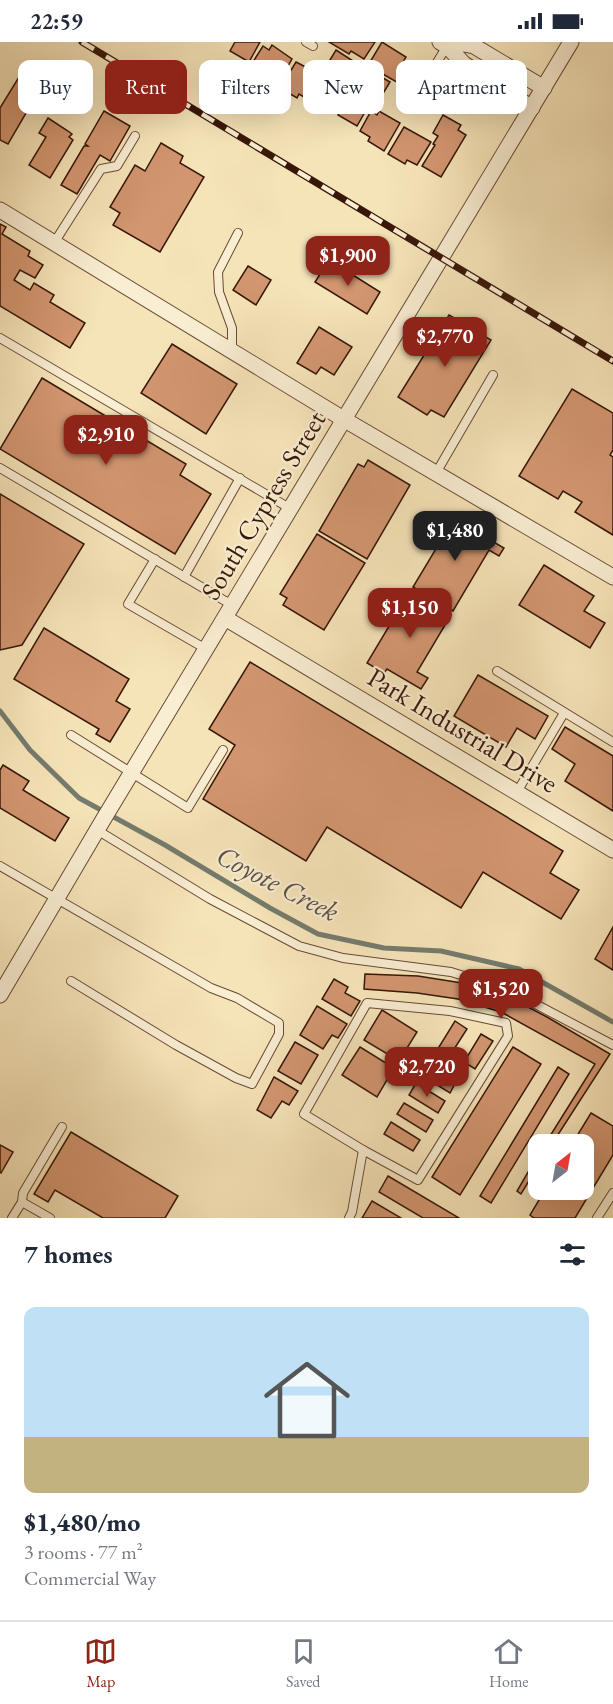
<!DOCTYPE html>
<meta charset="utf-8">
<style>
:root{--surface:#fff;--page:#f6f6f7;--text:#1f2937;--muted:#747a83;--line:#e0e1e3;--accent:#8f2418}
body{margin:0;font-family:"EB Garamond",serif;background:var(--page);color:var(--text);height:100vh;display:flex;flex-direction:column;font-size:22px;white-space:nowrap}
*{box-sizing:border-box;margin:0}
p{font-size:20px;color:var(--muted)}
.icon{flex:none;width:33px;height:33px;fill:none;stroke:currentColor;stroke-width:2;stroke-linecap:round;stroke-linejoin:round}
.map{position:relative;height:1176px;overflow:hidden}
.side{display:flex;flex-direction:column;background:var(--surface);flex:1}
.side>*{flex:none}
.guide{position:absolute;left:18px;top:18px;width:578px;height:54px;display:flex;gap:12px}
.needle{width:39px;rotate:31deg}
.fabs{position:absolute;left:528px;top:1092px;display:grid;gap:12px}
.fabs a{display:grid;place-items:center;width:66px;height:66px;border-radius:12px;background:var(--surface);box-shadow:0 6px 24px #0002;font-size:30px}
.price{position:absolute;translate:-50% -51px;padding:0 14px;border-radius:12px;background:var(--accent);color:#fff;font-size:20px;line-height:39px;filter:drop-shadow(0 2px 3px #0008)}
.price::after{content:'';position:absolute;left:50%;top:36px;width:18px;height:14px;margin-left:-9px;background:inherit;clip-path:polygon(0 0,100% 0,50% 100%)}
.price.on{background:#222;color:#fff}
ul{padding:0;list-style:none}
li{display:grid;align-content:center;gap:12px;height:318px;padding:0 24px}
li+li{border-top:2px solid var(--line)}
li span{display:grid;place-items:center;height:186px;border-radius:12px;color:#555}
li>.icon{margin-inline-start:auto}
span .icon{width:108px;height:108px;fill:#fffc;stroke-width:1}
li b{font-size:26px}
h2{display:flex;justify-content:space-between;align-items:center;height:72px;padding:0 24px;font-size:26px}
.tag{padding:0 21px;border-radius:12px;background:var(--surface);box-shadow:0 6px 24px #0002;font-size:21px;line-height:54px}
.tag.on{background:var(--accent);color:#fff}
.status{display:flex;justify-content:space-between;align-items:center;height:42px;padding:0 30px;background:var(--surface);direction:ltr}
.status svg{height:16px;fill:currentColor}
.tab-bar{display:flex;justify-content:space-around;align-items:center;height:84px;border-top:2px solid var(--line);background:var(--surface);font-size:16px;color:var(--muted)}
.tab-bar a{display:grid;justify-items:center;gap:3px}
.tab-bar .on{color:var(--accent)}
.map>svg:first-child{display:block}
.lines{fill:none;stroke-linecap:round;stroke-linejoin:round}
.stream{stroke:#757b6e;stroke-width:5}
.building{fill:#d29670;stroke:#381708;stroke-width:1.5}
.service-casing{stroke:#684a34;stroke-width:10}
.minor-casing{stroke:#684a34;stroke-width:17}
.service{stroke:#f9edd2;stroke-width:8}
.minor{stroke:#f9edd2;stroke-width:15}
.rail-casing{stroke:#381708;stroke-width:7}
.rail{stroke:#f9edd2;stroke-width:4.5;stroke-dasharray:14;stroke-linecap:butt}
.labels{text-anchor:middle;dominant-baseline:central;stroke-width:4.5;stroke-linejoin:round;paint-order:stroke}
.street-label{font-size:27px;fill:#381708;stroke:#f9edd2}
.water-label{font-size:28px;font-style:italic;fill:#5b5144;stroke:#f9edd2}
</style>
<div class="status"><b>22:59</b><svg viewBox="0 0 49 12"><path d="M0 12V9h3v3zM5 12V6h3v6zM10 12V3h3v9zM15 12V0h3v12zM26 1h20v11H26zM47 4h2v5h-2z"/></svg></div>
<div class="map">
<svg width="613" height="1176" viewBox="0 0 613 1176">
<rect width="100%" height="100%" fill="#f6e4b9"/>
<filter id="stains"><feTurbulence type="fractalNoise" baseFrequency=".00333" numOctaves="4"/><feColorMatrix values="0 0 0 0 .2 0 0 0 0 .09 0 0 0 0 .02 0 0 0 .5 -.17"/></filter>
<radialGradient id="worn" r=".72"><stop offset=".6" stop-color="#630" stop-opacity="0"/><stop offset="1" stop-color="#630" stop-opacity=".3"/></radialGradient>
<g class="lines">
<path class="stream" d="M0,669L30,708L79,756L165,803L270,866L318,892L384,906L441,909L519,927L613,980"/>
</g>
<g class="building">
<path d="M235,0H260L249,20L230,9Z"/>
<path d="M329,0H375L364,17L351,9L349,12Z"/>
<path d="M382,0L406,15L403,20L418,29L407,46L381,31L383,28L370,20Z"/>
<path d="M272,3L292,17L276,45L259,35L262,30L251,23L263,4L269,8Z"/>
<path d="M336,8L353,19L350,24L358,29L333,71L315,59L327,38L325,36L330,29L325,26Z"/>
<path d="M296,20L323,34L309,58L299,52L297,56L280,46Z"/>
<path d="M373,30L390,40L379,58L375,56L371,64L369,63L357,84L338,73L362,31L370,36Z"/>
<path d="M19,35L40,47L8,102L0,98V66Z"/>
<path d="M104,69L130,84L110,119L100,113L77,152L61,143L84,104H88L85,102Z"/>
<path d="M371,69L377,73L379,69L400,81L384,109L368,99L370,95L360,89Z"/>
<path d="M443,73L461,83L458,88L466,93L441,135L422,124L435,103L433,102L438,94L433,91Z"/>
<path d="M48,76L68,89L72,92L69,95L73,98L50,136L29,123L46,95L39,91Z"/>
<path d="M404,85L431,100L417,123L407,118L405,122L388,112Z"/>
<path d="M161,101L183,114L180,121L204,135L160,210L113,183L120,171L110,165L135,123L145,129Z"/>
<path d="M0,182L6,185L2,192L30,209L28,214L43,223L35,236L20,228L14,238L30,248L34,241L54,253L50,260L85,281L70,306L0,264Z"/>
<path d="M329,218L380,250L367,272L315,240Z"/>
<path d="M248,224L271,238L256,263L233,248Z"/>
<path d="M449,273L491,298L444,375L431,368L427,373L398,355Z"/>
<path d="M319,285L352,305L334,333L321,325L316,332L297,321Z"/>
<path d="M172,302L237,342L206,392L141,351Z"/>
<path d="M42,336L186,422L180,433L211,452L175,512L0,407Z"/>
<path d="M572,347L613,371V408L610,413L613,415V493L575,470L582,460L563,449L558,457L519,434Z"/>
<path d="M368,418L410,443L367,517L319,489L358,422L364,425Z"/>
<path d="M0,452L84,502L22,603L0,608Z"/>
<path d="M458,470L477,481L473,488L504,506L499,514L489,508L453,569L413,545Z"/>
<path d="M317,492L365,521L324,588L283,563L287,556L280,552Z"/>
<path d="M544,523L594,554L584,569L605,581L590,606L519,563Z"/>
<path d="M410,549L451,573L417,630L428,636L421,647L387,627L384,631L367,621Z"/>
<path d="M44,586L129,637L116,659L130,667L110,700L96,692L99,687L14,637Z"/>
<path d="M250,620L563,809L550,831L579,848L561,877L483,830L461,866L327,785L306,819L203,757L235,703L209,687Z"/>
<path d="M478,633L548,674L535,697L517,686L506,705L454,674Z"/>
<path d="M565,685L613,714V769L565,739L575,722L552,707Z"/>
<path d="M3,723L29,739L23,748L69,776L55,799L0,766V728Z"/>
<path d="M613,885V928L595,917Z"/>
<path d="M365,932L418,934L462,941L507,954L547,975L610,1012L552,1102H545L595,1022L501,970L458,957L417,951L364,947Z"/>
<path d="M334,937L348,945L345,951L360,959L351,974L322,957Z"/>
<path d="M317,964L347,982L338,996L332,993L323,1007L300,993Z"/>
<path d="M382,968L417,990L399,1019L364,998Z"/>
<path d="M455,979L467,987L449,1015L466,1025L462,1031L434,1013Z"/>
<path d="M481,992L493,999L475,1027L464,1020Z"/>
<path d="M295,1000L318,1013L301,1042L278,1029Z"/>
<path d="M360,1005L394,1026L377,1055L342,1033Z"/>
<path d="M513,1005L541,1022L460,1153L432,1135Z"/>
<path d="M428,1021L457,1038L450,1051L421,1033Z"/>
<path d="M558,1025L569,1032L491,1161L480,1154Z"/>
<path d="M274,1035L298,1049L289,1063L282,1059L271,1076L257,1068Z"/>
<path d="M416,1041L445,1059L438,1071L409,1053Z"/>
<path d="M404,1061L433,1078L426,1090L397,1072Z"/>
<path d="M591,1071L613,1084V1113L575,1176H534L530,1173L545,1148H584V1102H572Z"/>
<path d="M391,1080L420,1098L413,1109L384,1092Z"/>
<path d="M71,1090L178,1154L165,1176H103L55,1148L48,1160L34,1152Z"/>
<path d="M0,1103L13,1110L1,1131L0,1130Z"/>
<path d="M538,1113V1124L521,1152L517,1149Z"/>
<path d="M388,1134L459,1176H423L379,1150Z"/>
<path d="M372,1159L401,1176H362Z"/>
</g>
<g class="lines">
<g class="service-casing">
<g id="service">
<path d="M306,0L313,4"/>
<path d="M412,61L447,4"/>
<path d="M54,201L101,127L117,124L135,94"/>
<path d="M0,296L291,467"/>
<path d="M232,309V286L219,250L218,230L238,191"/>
<path d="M0,426L232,563"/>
<path d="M436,431L493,333"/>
<path d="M155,517L128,562L206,607"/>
<path d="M184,535L240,436"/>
<path d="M497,629L613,700"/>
<path d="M71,693L188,766L223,708"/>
<path d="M517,750L564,671"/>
<path d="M97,788L210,857L299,904L343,916L451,930L509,948L613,1003"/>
<path d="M0,824L211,946L237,956L279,981V992L252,1042L236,1036L176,1003L71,939"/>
<path d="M367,961L450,969L506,981L508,994L418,1138L363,1108L304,1072Z"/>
<path d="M22,1160L23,1151L62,1085"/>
<path d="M12,1176L22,1160L50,1176"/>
<path d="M349,1176L352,1170L363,1108"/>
<path d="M597,1176L613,1151"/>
</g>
</g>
<g class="minor-casing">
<g id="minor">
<path d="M440,0L447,4L464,22L532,66"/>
<path d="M447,4L464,2L474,4L544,46"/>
<path d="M0,168L345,378L613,535"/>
<path d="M225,576L613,808"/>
<path d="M0,953L103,778L571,0"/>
</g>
</g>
<use href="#service" class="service"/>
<use href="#minor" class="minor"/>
<g class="rail-casing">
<path id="rail" d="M82,0L613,319"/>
</g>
<use href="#rail" class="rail"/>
</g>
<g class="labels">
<g class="street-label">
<text transform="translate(263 463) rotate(-59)">South Cypress Street</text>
<text transform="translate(463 688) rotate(31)">Park Industrial Drive</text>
</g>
<g class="water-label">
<text transform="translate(278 841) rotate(27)">Coyote Creek</text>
</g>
</g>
<rect width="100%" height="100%" filter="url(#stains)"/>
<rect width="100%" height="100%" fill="url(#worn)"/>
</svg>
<div class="fabs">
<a><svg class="needle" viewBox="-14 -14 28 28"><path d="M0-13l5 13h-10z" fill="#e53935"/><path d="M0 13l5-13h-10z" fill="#747a83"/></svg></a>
</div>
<b class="price" style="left:348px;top:245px">$1,900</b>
<b class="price" style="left:445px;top:326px">$2,770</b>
<b class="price" style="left:106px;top:424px">$2,910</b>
<b class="price on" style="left:455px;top:520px">$1,480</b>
<b class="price" style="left:410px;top:597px">$1,150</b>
<b class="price" style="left:501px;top:978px">$1,520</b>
<b class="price" style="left:427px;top:1056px">$2,720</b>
<div class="guide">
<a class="tag">Buy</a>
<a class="tag on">Rent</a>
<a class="tag">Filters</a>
<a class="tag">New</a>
<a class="tag">Apartment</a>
</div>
</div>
<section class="side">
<h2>7 homes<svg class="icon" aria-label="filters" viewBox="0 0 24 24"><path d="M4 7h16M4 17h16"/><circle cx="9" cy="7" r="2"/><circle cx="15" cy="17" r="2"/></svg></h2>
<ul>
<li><span style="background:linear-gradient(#bfe0f5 70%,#c2b280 0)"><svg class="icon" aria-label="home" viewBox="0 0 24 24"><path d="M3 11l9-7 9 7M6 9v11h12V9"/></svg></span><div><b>$1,480/mo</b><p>3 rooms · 77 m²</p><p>Commercial Way</p></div></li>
</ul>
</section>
<nav class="tab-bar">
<a class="on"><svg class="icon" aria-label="map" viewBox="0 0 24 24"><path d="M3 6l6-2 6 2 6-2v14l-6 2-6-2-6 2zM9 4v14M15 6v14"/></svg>Map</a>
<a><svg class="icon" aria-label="saved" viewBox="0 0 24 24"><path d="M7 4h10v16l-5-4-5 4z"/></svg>Saved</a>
<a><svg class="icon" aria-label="home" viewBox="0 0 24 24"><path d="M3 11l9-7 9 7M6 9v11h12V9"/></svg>Home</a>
</nav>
